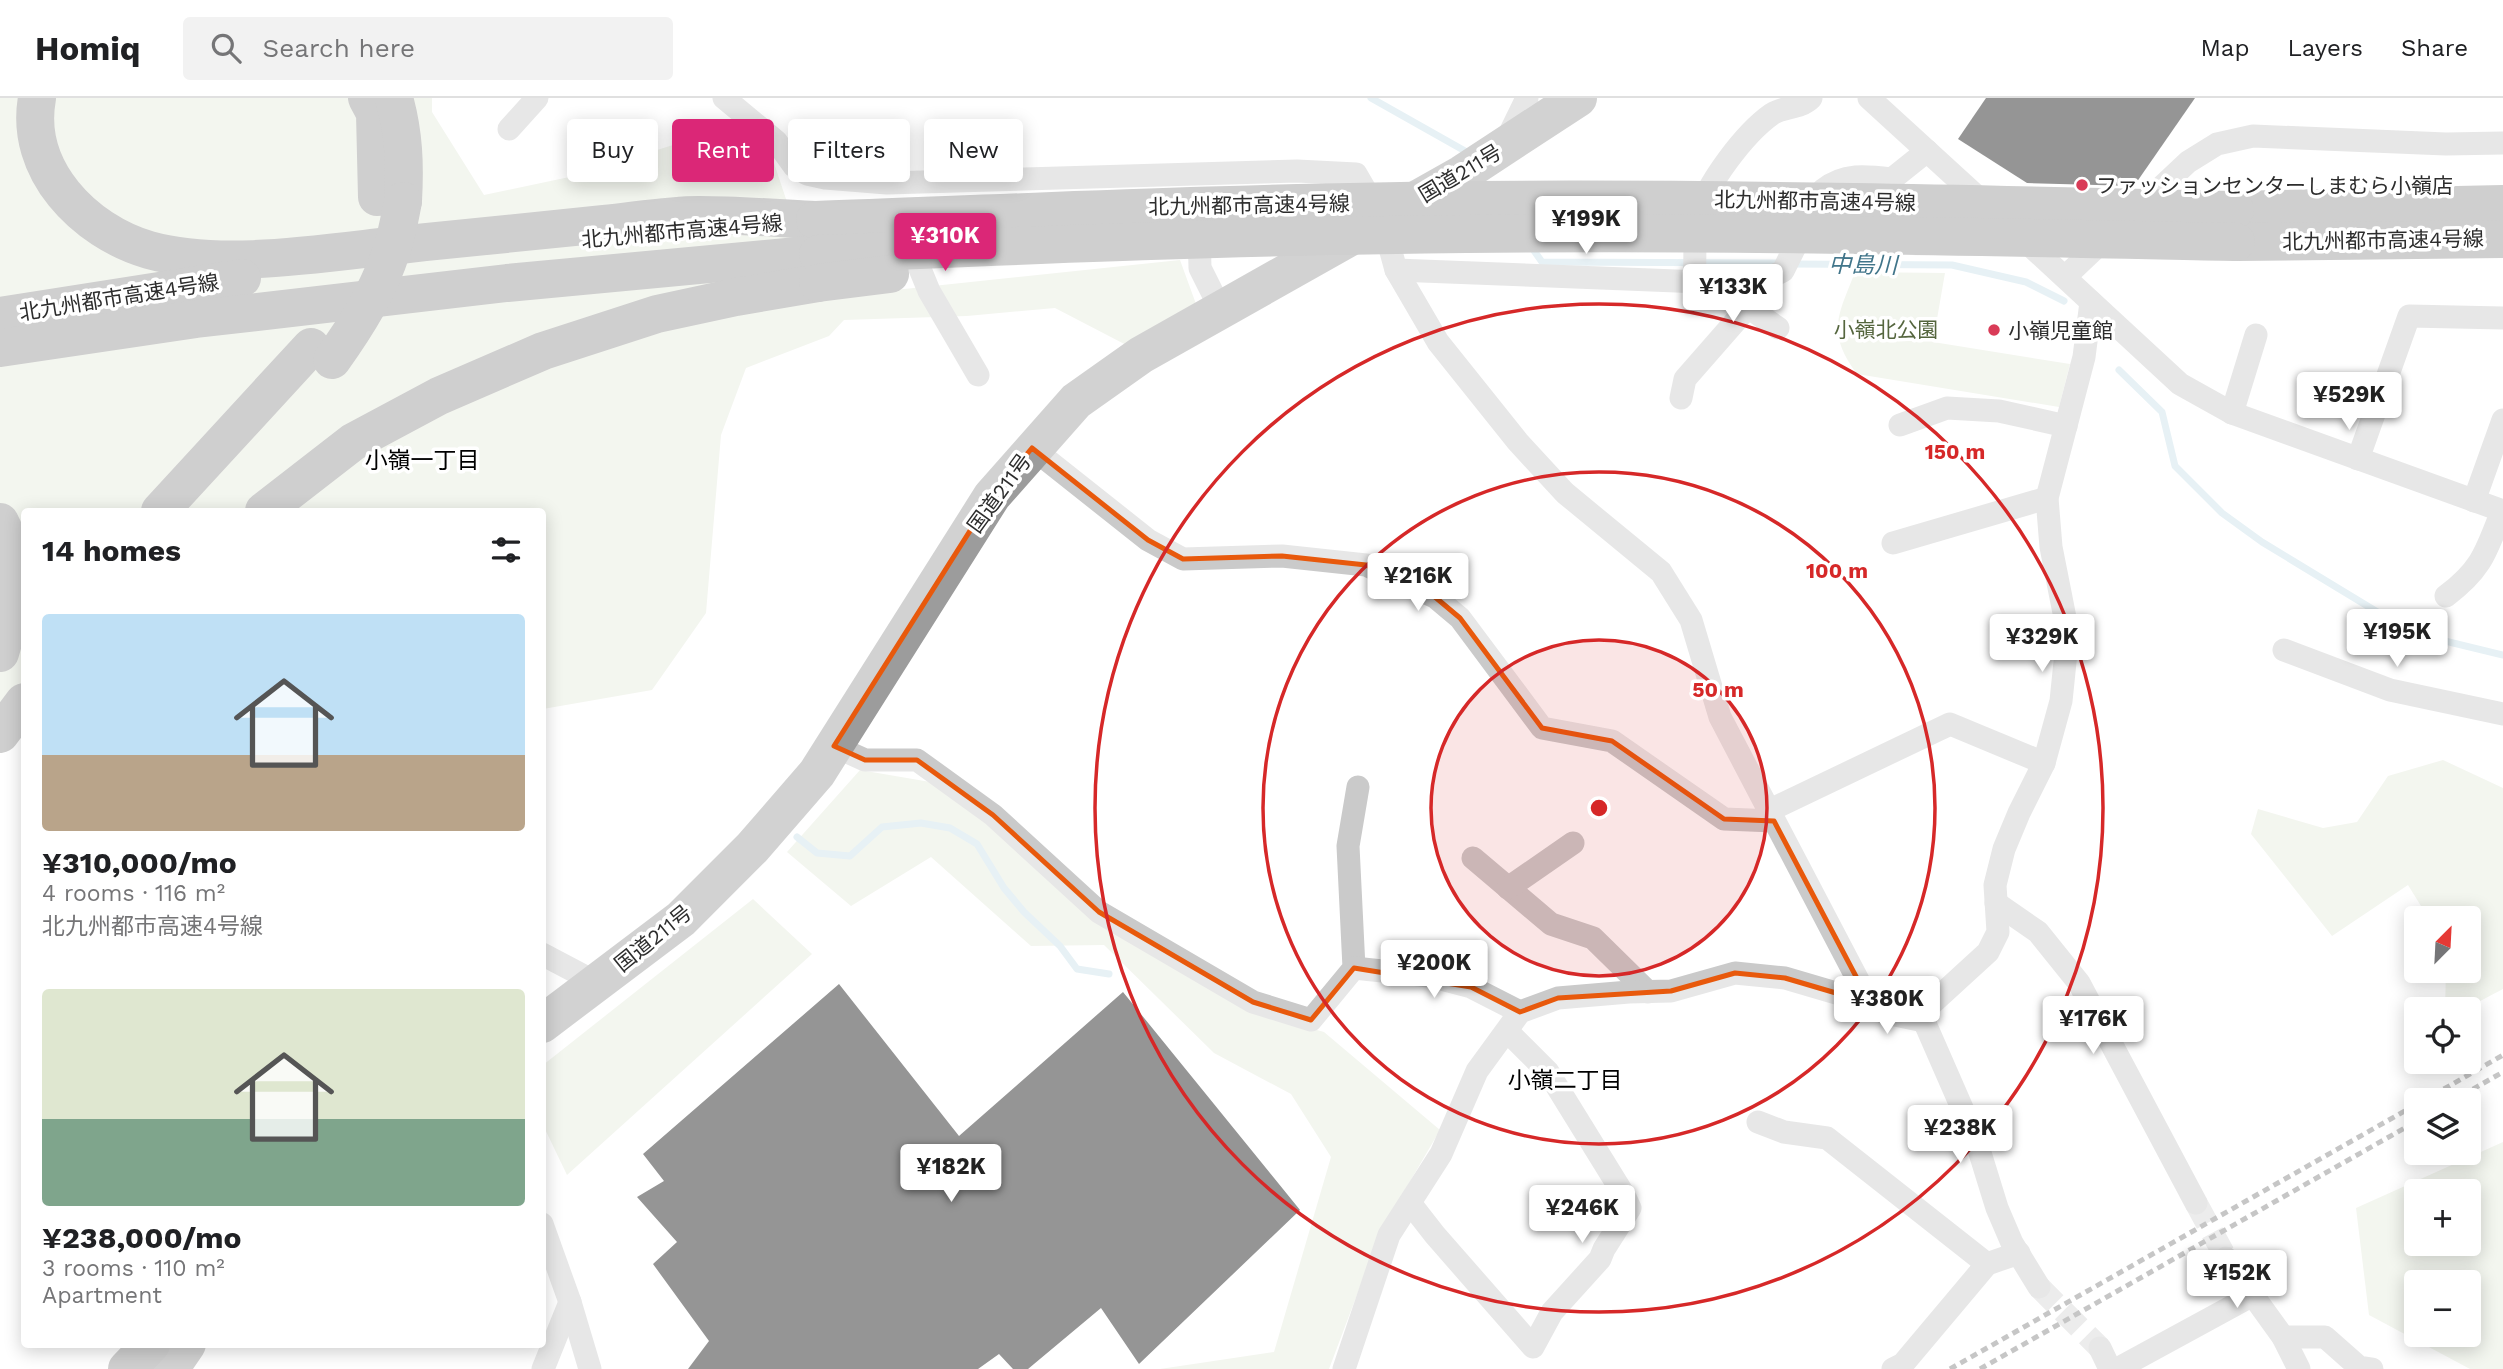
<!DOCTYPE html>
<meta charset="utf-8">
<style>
:root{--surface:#fff;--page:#f2f2f2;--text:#202124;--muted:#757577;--line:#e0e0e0;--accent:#db2777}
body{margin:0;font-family:"Work Sans","Noto Sans JP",sans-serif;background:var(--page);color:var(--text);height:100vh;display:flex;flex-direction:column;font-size:26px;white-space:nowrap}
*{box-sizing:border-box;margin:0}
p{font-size:23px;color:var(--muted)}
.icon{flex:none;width:38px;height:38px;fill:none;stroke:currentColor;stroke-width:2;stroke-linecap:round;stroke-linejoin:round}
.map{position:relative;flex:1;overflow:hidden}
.drawer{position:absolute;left:21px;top:410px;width:525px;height:840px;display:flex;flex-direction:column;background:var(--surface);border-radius:7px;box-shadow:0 4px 18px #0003}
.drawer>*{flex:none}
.top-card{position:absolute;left:567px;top:21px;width:665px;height:63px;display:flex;gap:14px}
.needle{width:46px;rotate:24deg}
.tools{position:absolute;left:2404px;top:808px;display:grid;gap:14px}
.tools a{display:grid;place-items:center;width:77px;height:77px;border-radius:7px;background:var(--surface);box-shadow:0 4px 18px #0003;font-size:35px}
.price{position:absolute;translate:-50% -60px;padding:0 16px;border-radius:7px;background:#fff;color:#222;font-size:23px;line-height:46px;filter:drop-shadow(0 2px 4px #0008)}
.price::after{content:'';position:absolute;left:50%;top:42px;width:21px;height:16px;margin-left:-10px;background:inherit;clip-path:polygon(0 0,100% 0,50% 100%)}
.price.current{background:var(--accent);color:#fff}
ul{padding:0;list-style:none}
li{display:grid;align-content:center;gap:14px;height:371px;padding:0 21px}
li span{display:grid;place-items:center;height:217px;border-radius:7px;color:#555}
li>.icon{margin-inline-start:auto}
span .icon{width:126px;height:126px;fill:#fffc;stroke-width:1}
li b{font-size:30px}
h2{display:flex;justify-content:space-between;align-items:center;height:84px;padding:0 21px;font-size:30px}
.pill{padding:0 24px;border-radius:7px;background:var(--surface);box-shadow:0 4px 18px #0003;font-size:24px;line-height:63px}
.pill.current{background:var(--accent);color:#fff}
header{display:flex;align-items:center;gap:42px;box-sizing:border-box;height:98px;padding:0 35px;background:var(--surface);border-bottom:2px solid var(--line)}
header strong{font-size:33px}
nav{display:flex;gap:38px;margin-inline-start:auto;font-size:24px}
.search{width:490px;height:63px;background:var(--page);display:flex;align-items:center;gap:18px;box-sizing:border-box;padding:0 24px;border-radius:7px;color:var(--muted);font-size:26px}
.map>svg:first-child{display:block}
.green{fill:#e5eadc;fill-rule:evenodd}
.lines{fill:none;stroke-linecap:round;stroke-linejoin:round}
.stream{stroke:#c9e0e9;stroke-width:7}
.building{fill:#141414}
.minor-tunnel{stroke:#d5d5d5;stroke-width:23;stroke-dasharray:23 11;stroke-linecap:butt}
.minor{stroke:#cacaca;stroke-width:23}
.trunk{stroke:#9c9c9c;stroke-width:38}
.motorway{stroke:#949494;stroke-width:38}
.rail{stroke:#828282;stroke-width:5;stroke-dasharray:7 5;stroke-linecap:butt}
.motorway-bridge{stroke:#949494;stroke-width:38}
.marked{fill:none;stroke:#e8590c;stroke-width:5;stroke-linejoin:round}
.ring{fill:none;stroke:#d62828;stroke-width:3.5}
.poi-dot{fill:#d93b57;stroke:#fff;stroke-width:2.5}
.labels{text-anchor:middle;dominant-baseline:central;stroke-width:7;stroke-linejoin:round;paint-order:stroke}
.street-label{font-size:21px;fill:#2d2d2d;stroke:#fff}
.poi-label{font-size:21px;fill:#2d2d2d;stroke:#fff;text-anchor:start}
.park-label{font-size:21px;fill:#55663e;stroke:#fff}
.water-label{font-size:23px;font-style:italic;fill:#41758a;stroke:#fff}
.neighbourhood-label{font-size:23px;fill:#000;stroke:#fff}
.centre{fill:#d62828;stroke:#fff;stroke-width:3.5}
.ring-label{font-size:21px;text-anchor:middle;font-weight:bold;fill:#d62828;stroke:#fff;stroke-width:7;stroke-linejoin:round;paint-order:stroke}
</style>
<header>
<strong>Homiq</strong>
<div class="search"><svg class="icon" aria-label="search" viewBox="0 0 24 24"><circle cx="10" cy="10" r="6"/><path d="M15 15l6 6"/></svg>Search here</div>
<nav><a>Map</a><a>Layers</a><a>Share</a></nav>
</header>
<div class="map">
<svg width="2503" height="1271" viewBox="0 0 2503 1271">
<rect width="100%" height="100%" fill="#fff"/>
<g class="green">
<path d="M0,0H432V14L484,97L574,78L689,42L772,59L819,200L1180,162L1196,206L1132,250L1055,210L967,218L844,222L829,238L746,270L721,337L706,515L652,592L543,611L542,413H24V622L0,610Z"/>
<path d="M1855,174L1945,175L1933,244L2070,266L2059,309L1857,276C1826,234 1838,218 1855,174Z"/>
<path d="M2443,662L2503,690V891L2463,912H2445L2446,873H2469V821H2429L2408,787L2332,838L2251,736L2258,711L2323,730L2357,724L2388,678Z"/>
<path d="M860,672L942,686L1253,914L1324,934L1440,1032L1381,1133L1329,1271H1160L1274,1254L1331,1059L1291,996L1214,955L1104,847L1031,848L931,759L851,808L787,754Z"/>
<path d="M753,801L812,856L567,1077L543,1027V967Z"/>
<path d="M2503,1044V1271H2470L2369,1217L2356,1110ZM2417,1094H2469V1146H2417ZM2417,1185H2469V1237H2417Z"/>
</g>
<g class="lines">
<g class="stream">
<path d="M1371,0L1465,53"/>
<path d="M1530,147L1542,164L1779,165"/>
<path d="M1791,166L1952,167L2026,184L2064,203"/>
<path d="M2119,272L2162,314L2175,368L2222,415L2262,444L2412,535L2503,557"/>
<path d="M797,739L817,755L850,758L882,729L921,725L950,730L977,746L1004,790L1024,814L1060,848L1077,871L1109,876"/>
</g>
</g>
<g class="building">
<path d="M1986,0H2195L2134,88L2027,85L1958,41Z"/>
<path d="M839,886L959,1038L1123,894L1300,1112L1139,1266L1101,1210L1028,1271H1013L999,1256L978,1271H688L709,1243L653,1166L677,1144L637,1099L664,1083L643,1056Z"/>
</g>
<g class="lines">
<g class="minor-tunnel">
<path d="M2196,1105L2226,1160"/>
<path d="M2039,1189L2100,1250"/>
</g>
<g class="minor">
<path d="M724,0L776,43L794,68L807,76L825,80L887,85L1297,73L1356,76L1382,121L1396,172L1438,244L1518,344L1565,395L1661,474L1691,522L1720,619L1870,905"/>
<path d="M1869,0L1985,106"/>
<path d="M509,31L537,0"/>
<path d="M1507,41L1527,0"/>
<path d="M2137,112L2188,64L2217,46L2253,38L2446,46L2503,45"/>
<path d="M1199,131L1200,170L1221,212"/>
<path d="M2021,139L2180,286L2232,315L2503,413"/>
<path d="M909,144L929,193L978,277"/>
<path d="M1396,172L1727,185L1760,184L1783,173L1823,92C1844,75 1867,78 1892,81L1927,53"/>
<path d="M2065,179L2106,140"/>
<path d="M1694,184C1696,163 1693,139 1698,119C1705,87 1745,35 1772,16C1784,8 1800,11 1811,0"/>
<path d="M1744,194L1748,209L1778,230"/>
<path d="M1681,300L1685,281L1748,209"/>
<path d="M2232,315L2256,237"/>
<path d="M1900,327L1947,310L1999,313L2066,328"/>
<path d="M1032,350L1148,442L1183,461L1282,458L1366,467L1435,499L1460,520L1542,630L1612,643L1724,721L1774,723"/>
<path d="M2358,361L2409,218L2503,220"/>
<path d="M2474,403L2503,322"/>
<path d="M1893,445L2047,400"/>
<path d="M2446,498C2482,471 2486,454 2502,413"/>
<path d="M2284,552L2390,592L2503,616"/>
<path d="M834,648L865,662H917L993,717L1099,814L1253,904L1311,922L1354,870L1348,748L1358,689"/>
<path d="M1768,713L1950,626L2044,665"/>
<path d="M1473,760L1551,826L1593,840L1648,894"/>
<path d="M1508,790L1573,745"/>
<path d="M1996,805L2038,834L2079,885L2196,1105"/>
<path d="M542,856L597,885"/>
<path d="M1354,870L1429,878L1471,889L1520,914"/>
<path d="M1758,1024L1784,1034L1827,1040L1987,1166"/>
<path d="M1410,1105L1435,1137L1533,1249L1552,1214L1600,1161L1604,1151L1630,1110L1624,1097L1548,974L1507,933"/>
<path d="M542,1126L570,1204L590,1271"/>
<path d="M2226,1160L2283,1239L2299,1271"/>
<path d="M2039,1189L2012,1145L1997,1110L1976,1042L1924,923L1929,908L1988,854L1998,834L1995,787L2004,751L2019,715L2044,665L2061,603L2068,535L2051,449L2047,400L2084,259L2091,204"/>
<path d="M2283,1239H2325L2359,1269L2372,1271"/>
<path d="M2100,1250L2110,1271"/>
<path d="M543,1271L570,1204"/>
<path d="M1344,1271L1389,1137L1441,1056L1477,973L1520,914L1558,900L1629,894L1671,893L1735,875L1785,880L1870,905L1885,915L1924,923"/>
<path d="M1893,1271L1903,1266L1987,1166L2019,1155"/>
<path d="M2117,1271L2253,1197"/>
</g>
<g class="trunk">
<path d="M542,926L681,821L752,750L817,675L992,398L1076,303L1141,257L1462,76L1578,0"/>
<path d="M170,1271L187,1246"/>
</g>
<g class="motorway">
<path d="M37,0C24,72 84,133 149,152C224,173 330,154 408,146C473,139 538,133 604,126C635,123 667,117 699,117C737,117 777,120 815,122"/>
<path d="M367,0L375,15L377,99"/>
<path d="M394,0C404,35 405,67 403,103"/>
<path d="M2235,112L2503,106"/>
<path d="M2236,144L2503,141"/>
<path d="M0,218L242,180"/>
<path d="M0,250L196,221L507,185L818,156"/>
<path d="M160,413L311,249"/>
<path d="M264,413L353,344L439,298L543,253L657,216L736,199L818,185"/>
<path d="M0,424C22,466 13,512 0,555"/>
<path d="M0,636L24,604"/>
<path d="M127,1271L151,1246"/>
</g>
<g class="rail">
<path d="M2423,1003L2503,957"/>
<path d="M2452,1003L2503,974"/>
<path d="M1950,1271L2417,1006"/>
<path d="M1980,1271L2417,1023"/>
</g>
<g class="motorway-bridge">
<path d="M815,122C1034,114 1253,104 1472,102C1726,100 1981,106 2235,112"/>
<path d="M818,156C1034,147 1250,138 1466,136C1723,133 1980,139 2236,144"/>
<path d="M818,185L890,176"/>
<path d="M332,262C357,227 379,192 392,151C397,136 400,119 403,103"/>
</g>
</g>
<path d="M0 0H2503V1271H0ZM1032,350L1148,442L1183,461L1282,458L1366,467L1435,499L1460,520L1542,630L1612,643L1724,721L1774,723L1870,905L1785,880L1735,875L1671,893L1558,900L1520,914L1471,889L1354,870L1311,922L1253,904L1099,814L993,717L917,662H865L834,648L992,398Z" fill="#fff" fill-opacity=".55" fill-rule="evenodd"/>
<path class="marked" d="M1032,350L1148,442L1183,461L1282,458L1366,467L1435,499L1460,520L1542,630L1612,643L1724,721L1774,723L1870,905L1785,880L1735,875L1671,893L1558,900L1520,914L1471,889L1354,870L1311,922L1253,904L1099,814L993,717L917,662H865L834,648L992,398Z"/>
<circle cx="1599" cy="710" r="168" fill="#d62828" fill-opacity=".12"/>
<g class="ring">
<circle cx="1599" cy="710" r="168"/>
<circle cx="1599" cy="710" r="336"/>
<circle cx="1599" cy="710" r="504"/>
</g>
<g class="poi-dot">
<circle cx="2082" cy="87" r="7"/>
<circle cx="1994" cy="232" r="7"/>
</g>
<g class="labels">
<g class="street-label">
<text transform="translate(1460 75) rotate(-31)">国道211号</text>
<text transform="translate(1815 103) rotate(1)">北九州都市高速4号線</text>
<text transform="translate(1249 107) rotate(-1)">北九州都市高速4号線</text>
<text transform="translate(682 133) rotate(-5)">北九州都市高速4号線</text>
<text transform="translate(2383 142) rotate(-1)">北九州都市高速4号線</text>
<text transform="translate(119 199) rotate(-9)">北九州都市高速4号線</text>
<text transform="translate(999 395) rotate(-54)">国道211号</text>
<text transform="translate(653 840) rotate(-39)">国道211号</text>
</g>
<g class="poi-label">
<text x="2096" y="87">ファッションセンターしまむら小嶺店</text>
<text x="2008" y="232">小嶺児童館</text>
</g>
<g class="park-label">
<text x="1886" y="231">小嶺北公園</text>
</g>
<g class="water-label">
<text transform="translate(1863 167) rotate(1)">中島川</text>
</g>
<g class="neighbourhood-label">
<text x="422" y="362">小嶺一丁目</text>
<text x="1565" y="982">小嶺二丁目</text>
</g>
</g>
<circle cx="1599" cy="710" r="10" class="centre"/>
<g class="ring-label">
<text x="1955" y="361">150 m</text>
<text x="1837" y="480">100 m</text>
<text x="1718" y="599">50 m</text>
</g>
</svg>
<div class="tools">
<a><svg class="needle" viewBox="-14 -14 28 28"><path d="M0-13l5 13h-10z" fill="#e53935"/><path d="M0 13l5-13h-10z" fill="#757577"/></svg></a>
<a><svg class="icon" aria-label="locate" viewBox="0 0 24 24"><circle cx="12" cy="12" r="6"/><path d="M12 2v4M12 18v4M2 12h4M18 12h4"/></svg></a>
<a><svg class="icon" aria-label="layers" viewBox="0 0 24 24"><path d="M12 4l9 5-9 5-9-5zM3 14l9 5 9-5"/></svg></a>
<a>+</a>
<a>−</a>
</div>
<b class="price" style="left:1586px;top:158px">¥199K</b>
<b class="price current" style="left:945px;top:175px">¥310K</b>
<b class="price" style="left:1733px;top:226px">¥133K</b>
<b class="price" style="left:2349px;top:334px">¥529K</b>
<b class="price" style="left:1418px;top:515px">¥216K</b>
<b class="price" style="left:2397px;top:571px">¥195K</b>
<b class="price" style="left:2042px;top:576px">¥329K</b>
<b class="price" style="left:1434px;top:902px">¥200K</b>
<b class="price" style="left:1887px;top:938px">¥380K</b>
<b class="price" style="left:2093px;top:958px">¥176K</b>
<b class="price" style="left:1960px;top:1067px">¥238K</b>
<b class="price" style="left:951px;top:1106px">¥182K</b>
<b class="price" style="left:1582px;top:1147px">¥246K</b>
<b class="price" style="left:2237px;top:1212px">¥152K</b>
<div class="top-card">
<a class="pill">Buy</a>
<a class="pill current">Rent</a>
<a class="pill">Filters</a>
<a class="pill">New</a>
</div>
<section class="drawer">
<h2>14 homes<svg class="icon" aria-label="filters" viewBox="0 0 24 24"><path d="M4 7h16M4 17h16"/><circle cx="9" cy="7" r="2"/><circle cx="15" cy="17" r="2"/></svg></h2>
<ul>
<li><span style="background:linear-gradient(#bfe0f5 65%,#b9a48a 0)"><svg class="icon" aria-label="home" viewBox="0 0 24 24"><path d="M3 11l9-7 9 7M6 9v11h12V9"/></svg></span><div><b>¥310,000/mo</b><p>4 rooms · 116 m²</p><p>北九州都市高速4号線</p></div></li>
<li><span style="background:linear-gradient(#dfe7d0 60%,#7fa58c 0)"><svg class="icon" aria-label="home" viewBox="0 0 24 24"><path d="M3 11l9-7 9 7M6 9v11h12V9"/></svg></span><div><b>¥238,000/mo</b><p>3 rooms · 110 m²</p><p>Apartment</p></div></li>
</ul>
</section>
</div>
